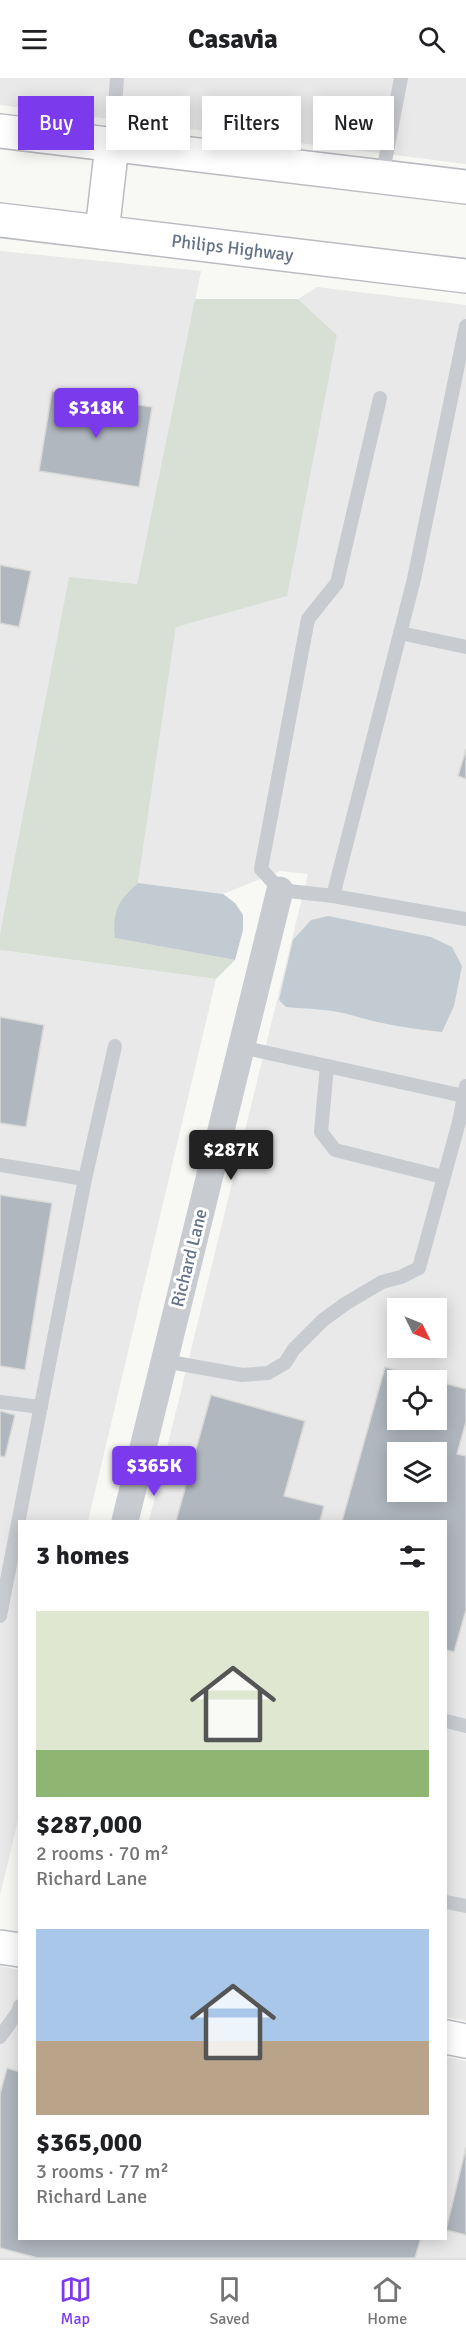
<!DOCTYPE html>
<meta charset="utf-8">
<style>
:root{--surface:#fff;--page:#f2f2f2;--text:#202124;--muted:#757577;--line:#e0e0e0;--accent:#7c3aed}
body{margin:0;font-family:Signika,sans-serif;background:var(--page);color:var(--text);height:100vh;display:flex;flex-direction:column;font-size:22px;white-space:nowrap}
*{box-sizing:border-box;margin:0}
p{font-size:20px;color:var(--muted)}
.icon{flex:none;width:33px;height:33px;fill:none;stroke:currentColor;stroke-width:2;stroke-linecap:round;stroke-linejoin:round}
.map{position:relative;flex:1;overflow:hidden}
.drawer{position:absolute;left:18px;top:1442px;width:429px;height:720px;display:flex;flex-direction:column;background:var(--surface);border-radius:0px;box-shadow:0 3px 15px #0003}
.drawer>*{flex:none}
.guide{position:absolute;left:18px;top:18px;width:430px;height:54px;display:flex;gap:12px}
.needle{width:39px;rotate:133deg}
.controls{position:absolute;left:387px;top:1220px;display:grid;gap:12px}
.controls a{display:grid;place-items:center;width:60px;height:60px;border-radius:0px;background:var(--surface);box-shadow:0 3px 15px #0003;font-size:30px}
.price{position:absolute;translate:-50% -51px;padding:0 14px;border-radius:6px;background:var(--accent);color:#fff;font-size:20px;line-height:39px;filter:drop-shadow(0 2px 3px #0008)}
.price::after{content:'';position:absolute;left:50%;top:36px;width:18px;height:14px;margin-left:-9px;background:inherit;clip-path:polygon(0 0,100% 0,50% 100%)}
.price.current{background:#222;color:#fff}
ul{padding:0;list-style:none}
li{display:grid;align-content:center;gap:12px;height:318px;padding:0 18px}
li span{display:grid;place-items:center;height:186px;border-radius:0px;color:#555}
li>.icon{margin-inline-start:auto}
span .icon{width:108px;height:108px;fill:#fffc;stroke-width:1}
li b{font-size:26px}
h2{display:flex;justify-content:space-between;align-items:center;height:72px;padding:0 18px;font-size:26px}
.tag{padding:0 21px;border-radius:0px;background:var(--surface);box-shadow:0 3px 15px #0003;font-size:21px;line-height:54px}
.tag.current{background:var(--accent);color:#fff}
header{display:flex;justify-content:space-between;align-items:center;height:78px;padding:0 18px;background:var(--surface);font-size:27px;font-weight:700}
.menu{display:flex;justify-content:space-around;align-items:center;height:84px;border-top:2px solid var(--line);background:var(--surface);font-size:16px;color:var(--muted)}
.menu a{display:grid;justify-items:center;gap:3px}
.menu .current{color:var(--accent)}
.map>svg:first-child{display:block}
.built{fill:#e8e9e8;fill-rule:evenodd}
.green{fill:#d8e0d6}
.water{fill:#c2cbd1}
.building{fill:#b0b7be;stroke:#d9dad7;stroke-width:1.5;fill-rule:evenodd}
.lines{fill:none;stroke-linecap:round;stroke-linejoin:round}
.secondary-casing{stroke:#babec4;stroke-width:36}
.primary-casing{stroke:#b9bcc1;stroke-width:36}
.lane{stroke:#c8cbcf;stroke-width:14}
.street{stroke:#c8cbcf;stroke-width:27}
.secondary{stroke:#fff;stroke-width:33}
.primary{stroke:#fff;stroke-width:33}
.labels{text-anchor:middle;dominant-baseline:central;stroke-width:6;stroke-linejoin:round;paint-order:stroke}
.street-label{font-size:18px;fill:#657388;stroke:#fff}
</style>
<header><svg class="icon" aria-label="menu" viewBox="0 0 24 24"><path d="M4 6h16M4 12h16M4 18h16"/></svg>Casavia<svg class="icon" aria-label="search" viewBox="0 0 24 24"><circle cx="10" cy="10" r="6"/><path d="M15 15l6 6"/></svg></header>
<div class="map">
<svg width="466" height="2180" viewBox="0 0 466 2180">
<rect width="100%" height="100%" fill="#f8f8f5"/>
<g class="built">
<path d="M0,0H466V86L0,27Z"/>
<path d="M0,173L201,193L137,506L69,500L0,855Z"/>
<path d="M317,209L466,227V1943L446,1939V1443H149L308,796L280,793L223,816L138,805L176,549L337,257L298,221ZM398,1230H436V1269H398ZM398,1302H436V1341H398ZM398,1374H436V1413H398Z"/>
<path d="M0,872L216,901L88,1443H20V1734L0,1817Z"/>
<path d="M0,1888L19,1892L20,2160H446V1979L466,1983V2180H0Z"/>
</g>
<path class="green" d="M195,221H298L337,257L287,518L176,549L138,805L125,817L116,860L235,882L216,901L0,872V855L69,499L137,506Z"/>
<g class="water">
<path d="M138,805L223,816L235,825L243,837V852L235,882L115,860C112,834 118,822 138,805Z"/>
<path d="M328,838L431,859L452,869L462,888L454,928L442,954C411,951 381,946 351,937C331,931 307,931 286,929L279,922L293,862L311,842Z"/>
</g>
<g class="building">
<path d="M52,313L152,329L139,409L39,393Z"/>
<path d="M0,487L31,493L19,549L0,545Z"/>
<path d="M466,671V701L458,698Z"/>
<path d="M0,939L44,947L26,1049L0,1045Z"/>
<path d="M0,1117L52,1125L25,1292L0,1288Z"/>
<path d="M385,1289L432,1302H398V1341H436V1303L466,1311V1344L457,1376L466,1378V1532L454,1574L446,1572V1443H342ZM398,1374H436V1413H398Z"/>
<path d="M211,1317L305,1343L284,1418L324,1428L320,1443H176Z"/>
<path d="M0,1333L15,1337L5,1379L0,1378Z"/>
<path d="M7,1990L20,1994V2160H421L415,2180H38L0,2170V2016Z"/>
<path d="M466,2069V2157L446,2152Z"/>
</g>
<g class="lines">
<g class="secondary-casing">
<g id="secondary">
<path d="M0,1869L20,1872"/>
<path d="M446,1959L466,1963"/>
</g>
</g>
<g class="primary-casing">
<g id="primary">
<path d="M0,53L466,109"/>
<path id="s1" d="M0,142L466,198"/>
<path d="M102,154L112,67"/>
</g>
</g>
<g class="lane">
<path d="M112,67L117,0"/>
<path d="M382,99L401,0"/>
<path d="M380,320L337,505L308,541L261,791L280,812L333,818L414,501L466,248"/>
<path d="M400,555L466,569"/>
<path d="M333,818L466,841"/>
<path d="M241,969L464,1018"/>
<path d="M327,988L321,1054L335,1072L443,1099"/>
<path d="M0,1087L85,1101L0,1538"/>
<path d="M85,1101L115,968"/>
<path d="M164,1283L242,1297L268,1295L285,1285L294,1271L323,1242L345,1226L382,1204L401,1199L419,1190L459,1044L466,1008"/>
<path d="M0,1324L41,1329"/>
<path d="M446,1643L466,1648"/>
<path d="M446,1824L466,1828"/>
<path d="M0,1959L18,1934L20,1928"/>
</g>
<path class="street" d="M125,1443L280,812"/>
<use href="#secondary" class="secondary"/>
<use href="#primary" class="primary"/>
</g>
<g class="labels">
<g class="street-label">
<text stroke="none"><textPath href="#s1" startOffset="234">Philips Highway</textPath></text>
<text transform="translate(189 1180) rotate(-76)">Richard Lane</text>
</g>
</g>
</svg>
<div class="controls">
<a><svg class="needle" viewBox="-14 -14 28 28"><path d="M0-13l5 13h-10z" fill="#e53935"/><path d="M0 13l5-13h-10z" fill="#757577"/></svg></a>
<a><svg class="icon" aria-label="locate" viewBox="0 0 24 24"><circle cx="12" cy="12" r="6"/><path d="M12 2v4M12 18v4M2 12h4M18 12h4"/></svg></a>
<a><svg class="icon" aria-label="layers" viewBox="0 0 24 24"><path d="M12 4l9 5-9 5-9-5zM3 14l9 5 9-5"/></svg></a>
</div>
<b class="price" style="left:96px;top:361px">$318K</b>
<b class="price current" style="left:231px;top:1103px">$287K</b>
<b class="price" style="left:154px;top:1419px">$365K</b>
<div class="guide">
<a class="tag current">Buy</a>
<a class="tag">Rent</a>
<a class="tag">Filters</a>
<a class="tag">New</a>
</div>
<section class="drawer">
<h2>3 homes<svg class="icon" aria-label="filters" viewBox="0 0 24 24"><path d="M4 7h16M4 17h16"/><circle cx="9" cy="7" r="2"/><circle cx="15" cy="17" r="2"/></svg></h2>
<ul>
<li><span style="background:linear-gradient(#dfe7d0 75%,#8fb573 0)"><svg class="icon" aria-label="home" viewBox="0 0 24 24"><path d="M3 11l9-7 9 7M6 9v11h12V9"/></svg></span><div><b>$287,000</b><p>2 rooms · 70 m²</p><p>Richard Lane</p></div></li>
<li><span style="background:linear-gradient(#a9c7e8 60%,#b9a48a 0)"><svg class="icon" aria-label="home" viewBox="0 0 24 24"><path d="M3 11l9-7 9 7M6 9v11h12V9"/></svg></span><div><b>$365,000</b><p>3 rooms · 77 m²</p><p>Richard Lane</p></div></li>
</ul>
</section>
</div>
<nav class="menu">
<a class="current"><svg class="icon" aria-label="map" viewBox="0 0 24 24"><path d="M3 6l6-2 6 2 6-2v14l-6 2-6-2-6 2zM9 4v14M15 6v14"/></svg>Map</a>
<a><svg class="icon" aria-label="saved" viewBox="0 0 24 24"><path d="M7 4h10v16l-5-4-5 4z"/></svg>Saved</a>
<a><svg class="icon" aria-label="home" viewBox="0 0 24 24"><path d="M3 11l9-7 9 7M6 9v11h12V9"/></svg>Home</a>
</nav>
